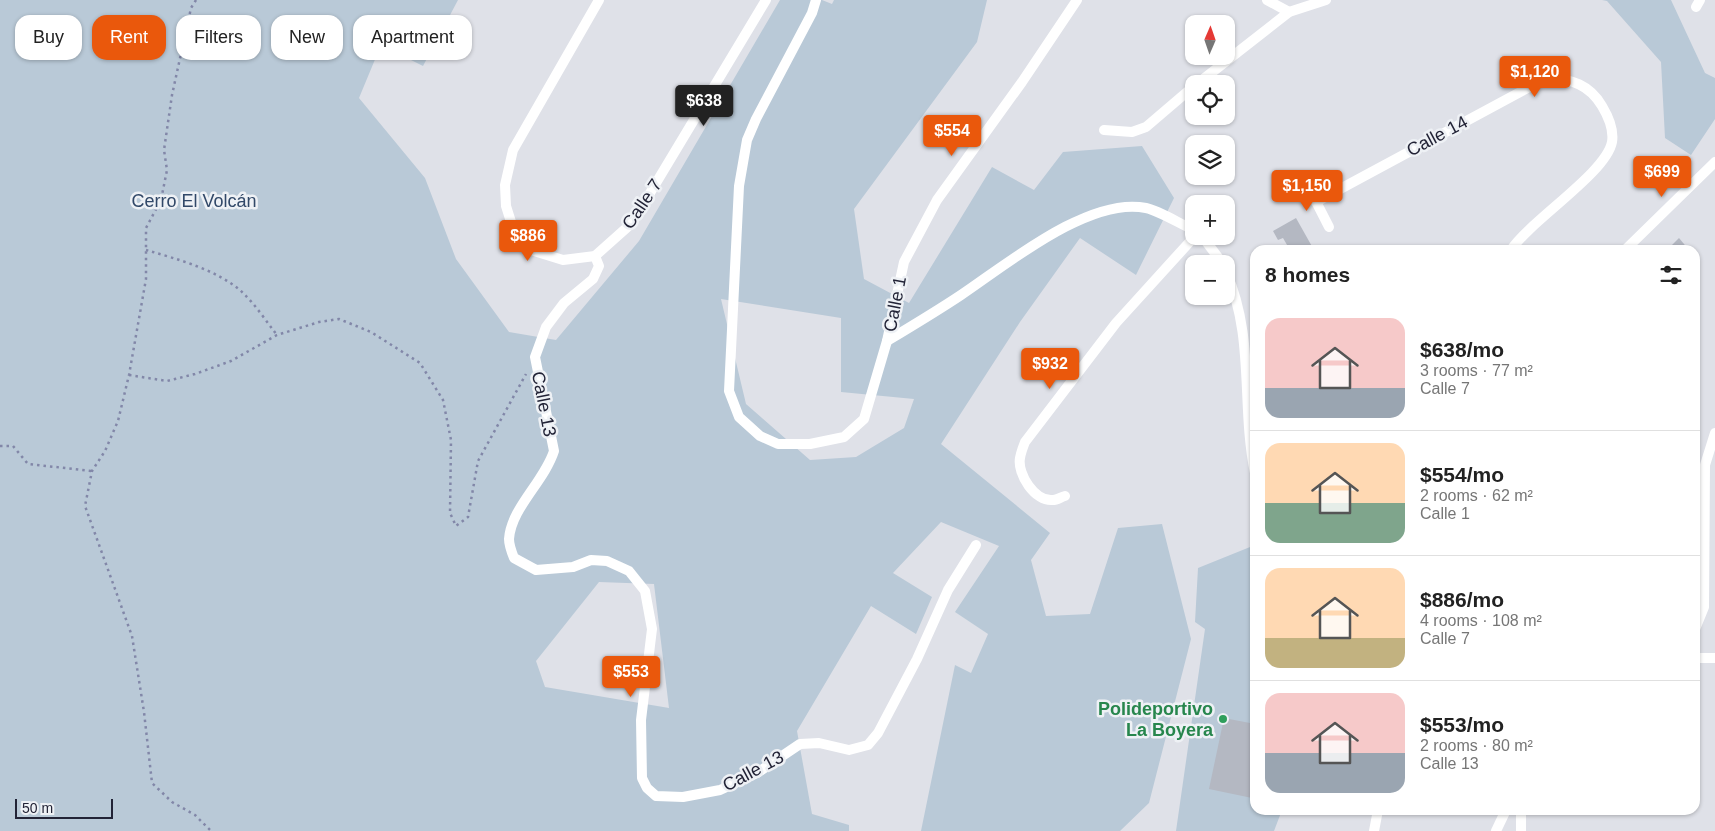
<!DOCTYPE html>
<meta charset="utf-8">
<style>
:root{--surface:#fff;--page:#f2f2f2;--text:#222;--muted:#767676;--line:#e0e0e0;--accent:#ea580c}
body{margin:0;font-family:Helvetica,sans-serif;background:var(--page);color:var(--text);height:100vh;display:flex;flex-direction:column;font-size:19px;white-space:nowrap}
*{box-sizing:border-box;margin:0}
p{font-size:16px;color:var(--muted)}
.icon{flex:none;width:28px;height:28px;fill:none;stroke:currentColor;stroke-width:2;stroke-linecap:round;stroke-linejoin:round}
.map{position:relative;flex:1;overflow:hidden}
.details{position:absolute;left:1250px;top:245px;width:450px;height:570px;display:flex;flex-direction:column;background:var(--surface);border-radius:15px;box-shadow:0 1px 4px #0004}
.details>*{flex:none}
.guide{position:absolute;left:15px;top:15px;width:475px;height:45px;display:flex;gap:10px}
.needle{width:32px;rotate:2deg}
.tools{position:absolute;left:1185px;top:15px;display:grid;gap:10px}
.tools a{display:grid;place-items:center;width:50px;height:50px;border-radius:10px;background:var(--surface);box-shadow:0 1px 4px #0004;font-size:25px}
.scale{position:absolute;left:15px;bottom:12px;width:98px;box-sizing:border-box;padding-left:5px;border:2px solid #222336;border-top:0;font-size:14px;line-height:18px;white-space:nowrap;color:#222336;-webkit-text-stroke:4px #eef1f5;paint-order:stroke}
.price{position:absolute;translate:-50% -42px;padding:0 11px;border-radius:5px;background:var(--accent);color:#fff;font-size:16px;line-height:32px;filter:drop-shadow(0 1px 2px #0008)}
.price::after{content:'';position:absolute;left:50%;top:30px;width:15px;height:11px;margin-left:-8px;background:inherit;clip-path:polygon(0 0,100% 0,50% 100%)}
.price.selected{background:#222;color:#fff}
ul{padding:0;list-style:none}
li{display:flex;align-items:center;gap:15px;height:125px;padding:0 15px}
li+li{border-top:1px solid var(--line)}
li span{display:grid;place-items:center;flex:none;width:140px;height:100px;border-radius:15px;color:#555}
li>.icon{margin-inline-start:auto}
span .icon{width:60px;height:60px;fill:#fffc;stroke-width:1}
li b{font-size:21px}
h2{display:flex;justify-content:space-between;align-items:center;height:60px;padding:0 15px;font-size:21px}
.chip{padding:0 18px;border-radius:15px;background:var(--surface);box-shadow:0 1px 4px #0004;font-size:18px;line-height:45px}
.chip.selected{background:var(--accent);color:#fff}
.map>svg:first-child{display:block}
.green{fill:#b9c9d7;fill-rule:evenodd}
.building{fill:#b4b8c2}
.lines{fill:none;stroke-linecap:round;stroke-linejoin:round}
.path{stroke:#8287a8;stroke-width:2.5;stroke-dasharray:2.5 4;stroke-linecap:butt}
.street{stroke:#fff;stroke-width:10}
.leisure-dot{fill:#2e9e5b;stroke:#eef1f5;stroke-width:2}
.labels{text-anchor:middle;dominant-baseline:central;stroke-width:5;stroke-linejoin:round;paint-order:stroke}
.street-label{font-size:18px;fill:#222336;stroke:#eef1f5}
.park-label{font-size:18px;fill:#314868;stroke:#eef1f5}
.leisure-label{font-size:18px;font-weight:bold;fill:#27864d;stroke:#eef1f5;text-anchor:end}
</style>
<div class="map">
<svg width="1715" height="831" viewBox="0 0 1715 831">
<rect width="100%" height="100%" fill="#dfe1e8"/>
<g class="green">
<path d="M0,0H458L423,66L381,45L359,98L425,178L456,259L509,332L556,340L639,241L780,0H822L832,4L834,0H987L977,42L854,209L864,279L909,303L992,167L1034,190L1063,152L1142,146L1174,198L1136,275L1080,238L1020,322L941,444L1050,533L1031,560L1046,616L1090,614L1118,528L1162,524L1191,639L1149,803L1120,831H921L955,665L971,673L988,634L955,612L999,546L941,522L893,573L932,597L916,634L871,606L797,731L812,814L849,825V831H0ZM721,299L841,318V392L914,399L904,428L856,457L810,460L746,404ZM599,582L654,584L669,708L545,687L536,661Z"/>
<path d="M1602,0H1671L1705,73L1715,78V119L1691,155L1665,138L1661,62L1607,1Z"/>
<path d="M1255,545V810H1282L1274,831H1176L1205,629L1195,622L1198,568Z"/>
</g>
<g class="building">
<path d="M1296,218L1314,250H1290L1283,238L1278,240L1273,231Z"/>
<path d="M1679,238L1689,250H1667Z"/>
<path d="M1695,256L1700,262L1695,267Z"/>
<path d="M1224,718L1255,724V785L1252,798L1209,789Z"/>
</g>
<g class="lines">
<g class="path">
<path d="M196,0L191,8L172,95L164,150L167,170L161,200L146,228V279L129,375L118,421L105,451L92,471L85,506L132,636L144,712L152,783L172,802L195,815L211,831"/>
<path d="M146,250C177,259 218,270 242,292C255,304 266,321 277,335"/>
<path d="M129,375L167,381L195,374L231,361L277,335L319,322L339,319L371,332L420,363L443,400L451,440L450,513L456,526L468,517L478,461L526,374"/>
<path d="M0,446H13L28,464L92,471"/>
</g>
<g class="street">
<path d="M599,0L513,150L505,185L506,206L512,225L520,239L534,251L563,260L595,256L632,223L766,0"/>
<path d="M816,0L812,13L756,119L747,140L739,186L729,391L739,417L760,436L778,444H810L844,437L864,419L887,341L904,262L937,200L1022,82L1077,0"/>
<path d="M1267,0L1289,12"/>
<path d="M1696,7L1700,0"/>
<path d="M1197,84L1289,12L1326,0"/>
<path d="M1104,130L1132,132L1146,127L1194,86"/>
<path d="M1307,184L1329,227"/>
<path d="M1316,202L1548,77C1572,80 1589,84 1602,106C1608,116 1614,130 1612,142C1606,173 1531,220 1511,250"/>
<path d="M1202,236L1223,264"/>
<path d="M1625,250L1715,162"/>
<path d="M595,256L599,266L593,279L564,303L546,327L535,357L554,451C544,482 511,508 509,539C509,545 512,553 514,558L536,570L573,567L591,560L607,561L629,571L645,591L652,629L641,720L642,778L647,788L656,796L683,797L720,790L757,773L800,744L819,743L849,750L868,745L878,733L917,659L948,590L976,545"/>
<path d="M1226,272C1255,336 1241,406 1255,473"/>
<path d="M887,341C912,326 937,311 961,295C1006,265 1089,196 1146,208C1160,211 1180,224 1194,230"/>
<path d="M1065,496C1061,497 1057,500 1053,500C1035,502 1017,474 1020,458C1021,452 1023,447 1025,442L1116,323L1195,236"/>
<path d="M1695,629L1704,607L1705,465L1715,433"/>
<path d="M1695,658H1715"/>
<path d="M1374,831L1378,810"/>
<path d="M1496,831L1506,810"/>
<path d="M1521,831V810"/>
</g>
</g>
<circle class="leisure-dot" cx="1223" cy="719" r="5"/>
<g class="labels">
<g class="street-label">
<text transform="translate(1437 136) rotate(-28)">Calle 14</text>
<text transform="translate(642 204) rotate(-56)">Calle 7</text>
<text transform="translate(895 304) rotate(-79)">Calle 1</text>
<text transform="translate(544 404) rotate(79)">Calle 13</text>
<text transform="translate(753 771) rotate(-28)">Calle 13</text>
</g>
<g class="park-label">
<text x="194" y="201">Cerro El Volcán</text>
</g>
<g class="leisure-label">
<text x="1213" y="709">Polideportivo<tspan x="1213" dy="21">La Boyera</tspan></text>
</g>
</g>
</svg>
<div class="tools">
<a><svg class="needle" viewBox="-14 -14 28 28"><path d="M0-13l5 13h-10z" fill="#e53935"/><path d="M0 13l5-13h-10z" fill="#767676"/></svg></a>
<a><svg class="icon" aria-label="locate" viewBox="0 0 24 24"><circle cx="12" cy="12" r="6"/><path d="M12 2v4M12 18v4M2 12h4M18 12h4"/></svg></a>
<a><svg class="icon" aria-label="layers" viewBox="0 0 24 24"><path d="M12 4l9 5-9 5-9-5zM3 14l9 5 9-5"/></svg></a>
<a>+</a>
<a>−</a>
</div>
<div class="scale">50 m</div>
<b class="price" style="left:1535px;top:98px">$1,120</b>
<b class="price selected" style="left:704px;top:127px">$638</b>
<b class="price" style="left:952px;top:157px">$554</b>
<b class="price" style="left:1662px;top:198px">$699</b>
<b class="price" style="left:1307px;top:212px">$1,150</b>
<b class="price" style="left:528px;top:262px">$886</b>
<b class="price" style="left:1050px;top:390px">$932</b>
<b class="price" style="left:631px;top:698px">$553</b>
<div class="guide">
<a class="chip">Buy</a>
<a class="chip selected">Rent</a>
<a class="chip">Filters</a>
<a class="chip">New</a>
<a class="chip">Apartment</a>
</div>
<section class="details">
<h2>8 homes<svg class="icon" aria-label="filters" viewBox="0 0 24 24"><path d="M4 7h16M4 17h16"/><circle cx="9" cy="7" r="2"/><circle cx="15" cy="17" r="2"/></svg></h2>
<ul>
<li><span style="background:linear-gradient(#f6c9c9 70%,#9aa5b1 0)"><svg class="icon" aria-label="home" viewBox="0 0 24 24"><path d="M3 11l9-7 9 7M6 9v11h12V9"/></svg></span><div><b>$638/mo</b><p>3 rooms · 77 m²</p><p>Calle 7</p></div></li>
<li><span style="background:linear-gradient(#ffd9b3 60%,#7fa58c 0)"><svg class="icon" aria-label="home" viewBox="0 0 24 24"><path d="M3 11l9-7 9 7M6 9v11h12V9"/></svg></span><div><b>$554/mo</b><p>2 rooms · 62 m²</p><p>Calle 1</p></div></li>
<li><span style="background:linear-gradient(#ffd9b3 70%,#c2b280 0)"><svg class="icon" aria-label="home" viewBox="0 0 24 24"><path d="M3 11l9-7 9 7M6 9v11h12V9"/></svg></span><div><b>$886/mo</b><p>4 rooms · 108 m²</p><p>Calle 7</p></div></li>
<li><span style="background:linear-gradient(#f6c9c9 60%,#9aa5b1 0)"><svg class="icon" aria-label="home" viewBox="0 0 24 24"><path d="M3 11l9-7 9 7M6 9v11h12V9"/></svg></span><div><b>$553/mo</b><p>2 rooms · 80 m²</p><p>Calle 13</p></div></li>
</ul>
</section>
</div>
